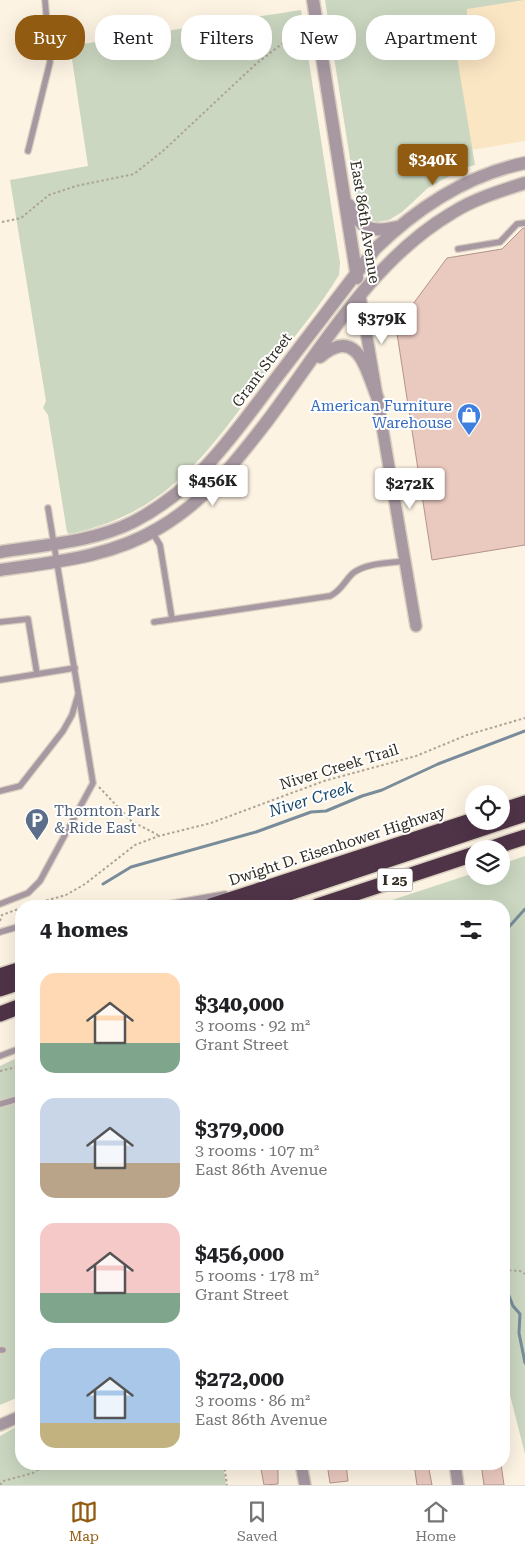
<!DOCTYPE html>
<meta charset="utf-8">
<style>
:root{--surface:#fff;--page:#f6f6f6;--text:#202124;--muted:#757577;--line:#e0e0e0;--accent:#915b11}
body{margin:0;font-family:"Roboto Serif",serif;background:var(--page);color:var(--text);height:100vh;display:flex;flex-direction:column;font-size:19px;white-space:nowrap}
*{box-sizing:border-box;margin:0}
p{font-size:16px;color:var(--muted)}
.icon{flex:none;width:28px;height:28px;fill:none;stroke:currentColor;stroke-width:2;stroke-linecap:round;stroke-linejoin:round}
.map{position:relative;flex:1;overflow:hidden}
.sheet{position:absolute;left:15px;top:900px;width:495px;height:570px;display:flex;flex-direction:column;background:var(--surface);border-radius:20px;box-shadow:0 5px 20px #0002}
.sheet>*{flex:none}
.top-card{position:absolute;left:15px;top:15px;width:495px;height:45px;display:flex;gap:10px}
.tools{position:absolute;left:465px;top:785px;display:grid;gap:10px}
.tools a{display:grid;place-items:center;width:45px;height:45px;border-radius:50%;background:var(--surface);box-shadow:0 5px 20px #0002;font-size:25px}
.price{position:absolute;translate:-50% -42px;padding:0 11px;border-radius:5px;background:#fff;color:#222;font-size:16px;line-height:32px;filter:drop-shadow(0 1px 2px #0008)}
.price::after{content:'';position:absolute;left:50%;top:30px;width:15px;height:11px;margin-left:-8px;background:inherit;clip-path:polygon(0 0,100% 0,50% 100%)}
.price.active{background:var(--accent);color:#fff}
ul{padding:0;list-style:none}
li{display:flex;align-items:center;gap:15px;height:125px;padding:0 25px}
li span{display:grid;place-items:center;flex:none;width:140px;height:100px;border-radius:15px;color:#555}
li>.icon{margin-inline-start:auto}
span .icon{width:60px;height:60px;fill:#fffc;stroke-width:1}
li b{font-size:21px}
h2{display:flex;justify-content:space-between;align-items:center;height:60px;padding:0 25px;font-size:21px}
.tag{padding:0 18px;border-radius:20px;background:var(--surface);box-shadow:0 5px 20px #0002;font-size:18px;line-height:45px}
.tag.active{background:var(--accent);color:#fff}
.dock{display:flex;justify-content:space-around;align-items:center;height:70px;border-top:1px solid var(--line);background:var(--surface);font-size:14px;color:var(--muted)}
.dock a{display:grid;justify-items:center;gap:2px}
.dock .active{color:var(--accent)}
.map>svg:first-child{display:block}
.built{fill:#fbe6c4}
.green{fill:#cbd7c1}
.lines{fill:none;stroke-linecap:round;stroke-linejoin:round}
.stream{stroke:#788c9a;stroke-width:3}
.building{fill:#eac9bf;stroke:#b3948b}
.service-casing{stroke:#d8cfc0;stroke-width:8}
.minor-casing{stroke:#d8cfc0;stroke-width:14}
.tertiary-casing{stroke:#d8cfc0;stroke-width:15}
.motorway-casing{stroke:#d8cfc0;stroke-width:18}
.path{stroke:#ada497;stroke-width:2;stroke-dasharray:2.5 2.5;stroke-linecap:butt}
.service{stroke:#a798a2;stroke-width:5.5}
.minor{stroke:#a798a2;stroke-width:11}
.tertiary{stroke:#a798a2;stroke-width:12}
.motorway{stroke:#4f3447;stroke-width:15}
.labels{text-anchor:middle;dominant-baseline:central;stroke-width:4;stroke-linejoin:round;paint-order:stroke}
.shield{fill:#fff;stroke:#6f6b64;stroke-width:1}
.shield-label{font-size:14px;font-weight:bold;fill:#312b21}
.street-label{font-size:15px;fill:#312b21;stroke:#fff}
.shop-label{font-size:15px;fill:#366cbe;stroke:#fff;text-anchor:end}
.service-label{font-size:15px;fill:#4e5e75;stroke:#fff;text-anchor:start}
.water-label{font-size:16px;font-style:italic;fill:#154769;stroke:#fff}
</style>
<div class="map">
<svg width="525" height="1485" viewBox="0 0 525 1485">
<rect width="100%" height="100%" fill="#fdf3e3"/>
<path class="built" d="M448,0H525V141L471,150Z"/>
<g class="green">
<path d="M325,0H524L467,9V18L451,21L475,165L464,168L428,188L402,212L389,220L377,222L367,219L357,203Z"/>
<path d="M301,10L340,263L339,275C319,308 292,339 269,370C211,447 172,513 69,534L67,532L48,415L43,408L46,401L10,180L88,166L70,46Z"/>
<path d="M525,856V1454L504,1372V906H374L474,873V876H501V864Z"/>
<path d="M21,1056V1396L0,1405V1066Z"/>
<path d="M21,1424V1464H223L226,1485H0V1436Z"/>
</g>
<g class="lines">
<g class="stream">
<path d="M103,884L131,867L256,832L311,812L326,811L362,796L382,790L438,764L525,731"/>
<path d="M504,944L507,929L525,909"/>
<path d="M504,1283L513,1306L520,1314L519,1333L525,1363"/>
</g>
</g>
<g class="building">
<path d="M523,228H525V545L432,560L396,327L447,258L502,249Z"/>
<path d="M260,1464H274L275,1468H278V1484L264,1485Z"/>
<path d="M327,1464H346L348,1481L330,1483Z"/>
<path d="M414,1464H428L432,1485H417Z"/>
<path d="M481,1464H501L504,1485H484Z"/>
</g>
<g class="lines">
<g class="service-casing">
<g id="service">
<path d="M28,151L50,62L45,0"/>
<path d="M458,249L500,242L517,224L525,223"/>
<path d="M152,532L160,545L172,619"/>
<path d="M0,622L28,619L37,674"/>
<path d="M154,622L330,596C341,591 344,582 352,574C364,563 390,563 406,561"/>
<path d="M0,680L75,668"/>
<path d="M0,791L20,786L63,731L72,715L78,695"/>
<path d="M0,904L28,893L40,881L93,783L48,508"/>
<path d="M157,906L225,894"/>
<path d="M0,932L21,926"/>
<path d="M0,1056L21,1048"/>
<path d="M0,1104L21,1098"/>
<path d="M0,1350H3"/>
</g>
</g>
<g class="minor-casing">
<g id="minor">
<path d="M360,296L416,626"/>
<path d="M0,1425L21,1416"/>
<path d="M301,1464L305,1485"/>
<path d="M455,1464L458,1485"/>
</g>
</g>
<g class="tertiary-casing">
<g id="tertiary">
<path d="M313,0L357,278"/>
<path d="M349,205C361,230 371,233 397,227"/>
<path d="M320,357C358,325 366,370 378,399"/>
<path d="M0,552C43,545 93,542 133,522C197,489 232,437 274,381C308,337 341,293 375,249C417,208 467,175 525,163"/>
<path d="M0,570C55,562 111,557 159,528C205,501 236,462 268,420C322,348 372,260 452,213C474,199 500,191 525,183"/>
</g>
</g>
<g class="motorway-casing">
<g id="motorway">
<path d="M501,811L525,803"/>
<path d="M489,849L525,837"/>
<path d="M211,906L474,820"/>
<path d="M250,906L525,814"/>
<path d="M317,906L474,854"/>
<path d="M0,976L21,969"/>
<path d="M0,989L21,982"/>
<path d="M0,1014L21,1006"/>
</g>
</g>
<g class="path">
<path d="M2,222L21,218L49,195L76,186L134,174L164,150L257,63L304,27"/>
<path d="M99,787L131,821L158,835"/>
<path d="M27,906L66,895L85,884L135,845L159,836L211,823L324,781L416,756L467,735L525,718"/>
<path d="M0,921L2,915L21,908"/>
<path d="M0,1071L21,1066"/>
<path d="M504,1270L520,1271L525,1274"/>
<path d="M224,1464L227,1485"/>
<path d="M0,1485L3,1481L33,1473L46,1464"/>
</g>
<use href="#service" class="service"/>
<use href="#minor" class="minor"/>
<use href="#tertiary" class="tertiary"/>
<use href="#motorway" class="motorway"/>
</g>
<defs>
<g id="shop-pin" transform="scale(1.25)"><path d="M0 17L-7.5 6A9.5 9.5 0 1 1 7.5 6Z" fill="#3f7fe0" stroke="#fff"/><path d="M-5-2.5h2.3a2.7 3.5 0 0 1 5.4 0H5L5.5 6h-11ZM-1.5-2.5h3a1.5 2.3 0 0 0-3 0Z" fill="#fff"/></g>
<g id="parking-pin" transform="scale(1.25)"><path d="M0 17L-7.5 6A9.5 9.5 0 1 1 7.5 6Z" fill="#5c6f8a" stroke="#fff"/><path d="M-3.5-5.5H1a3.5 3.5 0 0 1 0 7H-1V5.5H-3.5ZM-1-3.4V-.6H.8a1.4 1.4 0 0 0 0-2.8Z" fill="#fff"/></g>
</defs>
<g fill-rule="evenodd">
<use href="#shop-pin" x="469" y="415"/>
<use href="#parking-pin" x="37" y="820"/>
</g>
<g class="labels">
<rect class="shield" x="377.5" y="868.5" width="35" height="23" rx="4"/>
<g class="shield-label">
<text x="395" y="880">I 25</text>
</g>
<g class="street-label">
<text transform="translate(365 222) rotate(81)">East 86th Avenue</text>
<text transform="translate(262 370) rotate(-53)">Grant Street</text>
<text transform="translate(339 767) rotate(-17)">Niver Creek Trail</text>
<text transform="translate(337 846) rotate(-18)">Dwight D. Eisenhower Highway</text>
</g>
<g class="shop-label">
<text x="452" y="406">American Furniture<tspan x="452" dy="17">Warehouse</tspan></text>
</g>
<g class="service-label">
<text x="54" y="811">Thornton Park<tspan x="54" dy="17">&amp; Ride East</tspan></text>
</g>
<g class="water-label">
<text transform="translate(311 799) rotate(-17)">Niver Creek</text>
</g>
</g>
</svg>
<div class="tools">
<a><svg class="icon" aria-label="locate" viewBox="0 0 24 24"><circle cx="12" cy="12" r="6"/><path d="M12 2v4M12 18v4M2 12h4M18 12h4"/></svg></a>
<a><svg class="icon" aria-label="layers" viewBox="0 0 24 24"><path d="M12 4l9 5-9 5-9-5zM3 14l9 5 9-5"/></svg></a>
</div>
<b class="price active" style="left:433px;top:186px">$340K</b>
<b class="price" style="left:382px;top:345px">$379K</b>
<b class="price" style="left:213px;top:507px">$456K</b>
<b class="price" style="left:410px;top:510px">$272K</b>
<div class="top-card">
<a class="tag active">Buy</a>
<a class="tag">Rent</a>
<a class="tag">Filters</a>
<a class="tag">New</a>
<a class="tag">Apartment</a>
</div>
<section class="sheet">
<h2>4 homes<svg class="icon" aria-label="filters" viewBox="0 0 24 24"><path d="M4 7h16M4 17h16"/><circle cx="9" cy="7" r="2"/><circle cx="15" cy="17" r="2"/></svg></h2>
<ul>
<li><span style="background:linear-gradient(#ffd9b3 70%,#7fa58c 0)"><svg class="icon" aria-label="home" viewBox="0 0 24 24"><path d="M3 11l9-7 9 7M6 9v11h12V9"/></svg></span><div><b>$340,000</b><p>3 rooms · 92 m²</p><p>Grant Street</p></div></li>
<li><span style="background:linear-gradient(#c9d6e8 65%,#b9a48a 0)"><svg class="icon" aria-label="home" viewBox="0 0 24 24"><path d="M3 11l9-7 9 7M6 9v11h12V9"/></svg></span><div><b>$379,000</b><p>3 rooms · 107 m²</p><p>East 86th Avenue</p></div></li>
<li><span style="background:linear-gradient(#f6c9c9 70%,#7fa58c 0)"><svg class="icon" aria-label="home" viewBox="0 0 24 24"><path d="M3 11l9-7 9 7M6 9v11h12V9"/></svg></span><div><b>$456,000</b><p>5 rooms · 178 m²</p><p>Grant Street</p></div></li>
<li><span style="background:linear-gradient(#a9c7e8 75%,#c2b280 0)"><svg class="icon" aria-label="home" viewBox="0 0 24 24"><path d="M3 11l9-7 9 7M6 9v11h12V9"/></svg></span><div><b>$272,000</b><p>3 rooms · 86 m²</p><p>East 86th Avenue</p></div></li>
</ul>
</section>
</div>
<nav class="dock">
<a class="active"><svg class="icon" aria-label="map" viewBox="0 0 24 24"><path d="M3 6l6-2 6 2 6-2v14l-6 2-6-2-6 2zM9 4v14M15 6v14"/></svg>Map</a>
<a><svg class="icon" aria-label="saved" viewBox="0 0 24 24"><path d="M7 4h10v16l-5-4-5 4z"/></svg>Saved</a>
<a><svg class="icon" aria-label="home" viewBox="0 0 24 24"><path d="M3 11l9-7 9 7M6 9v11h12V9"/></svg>Home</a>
</nav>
